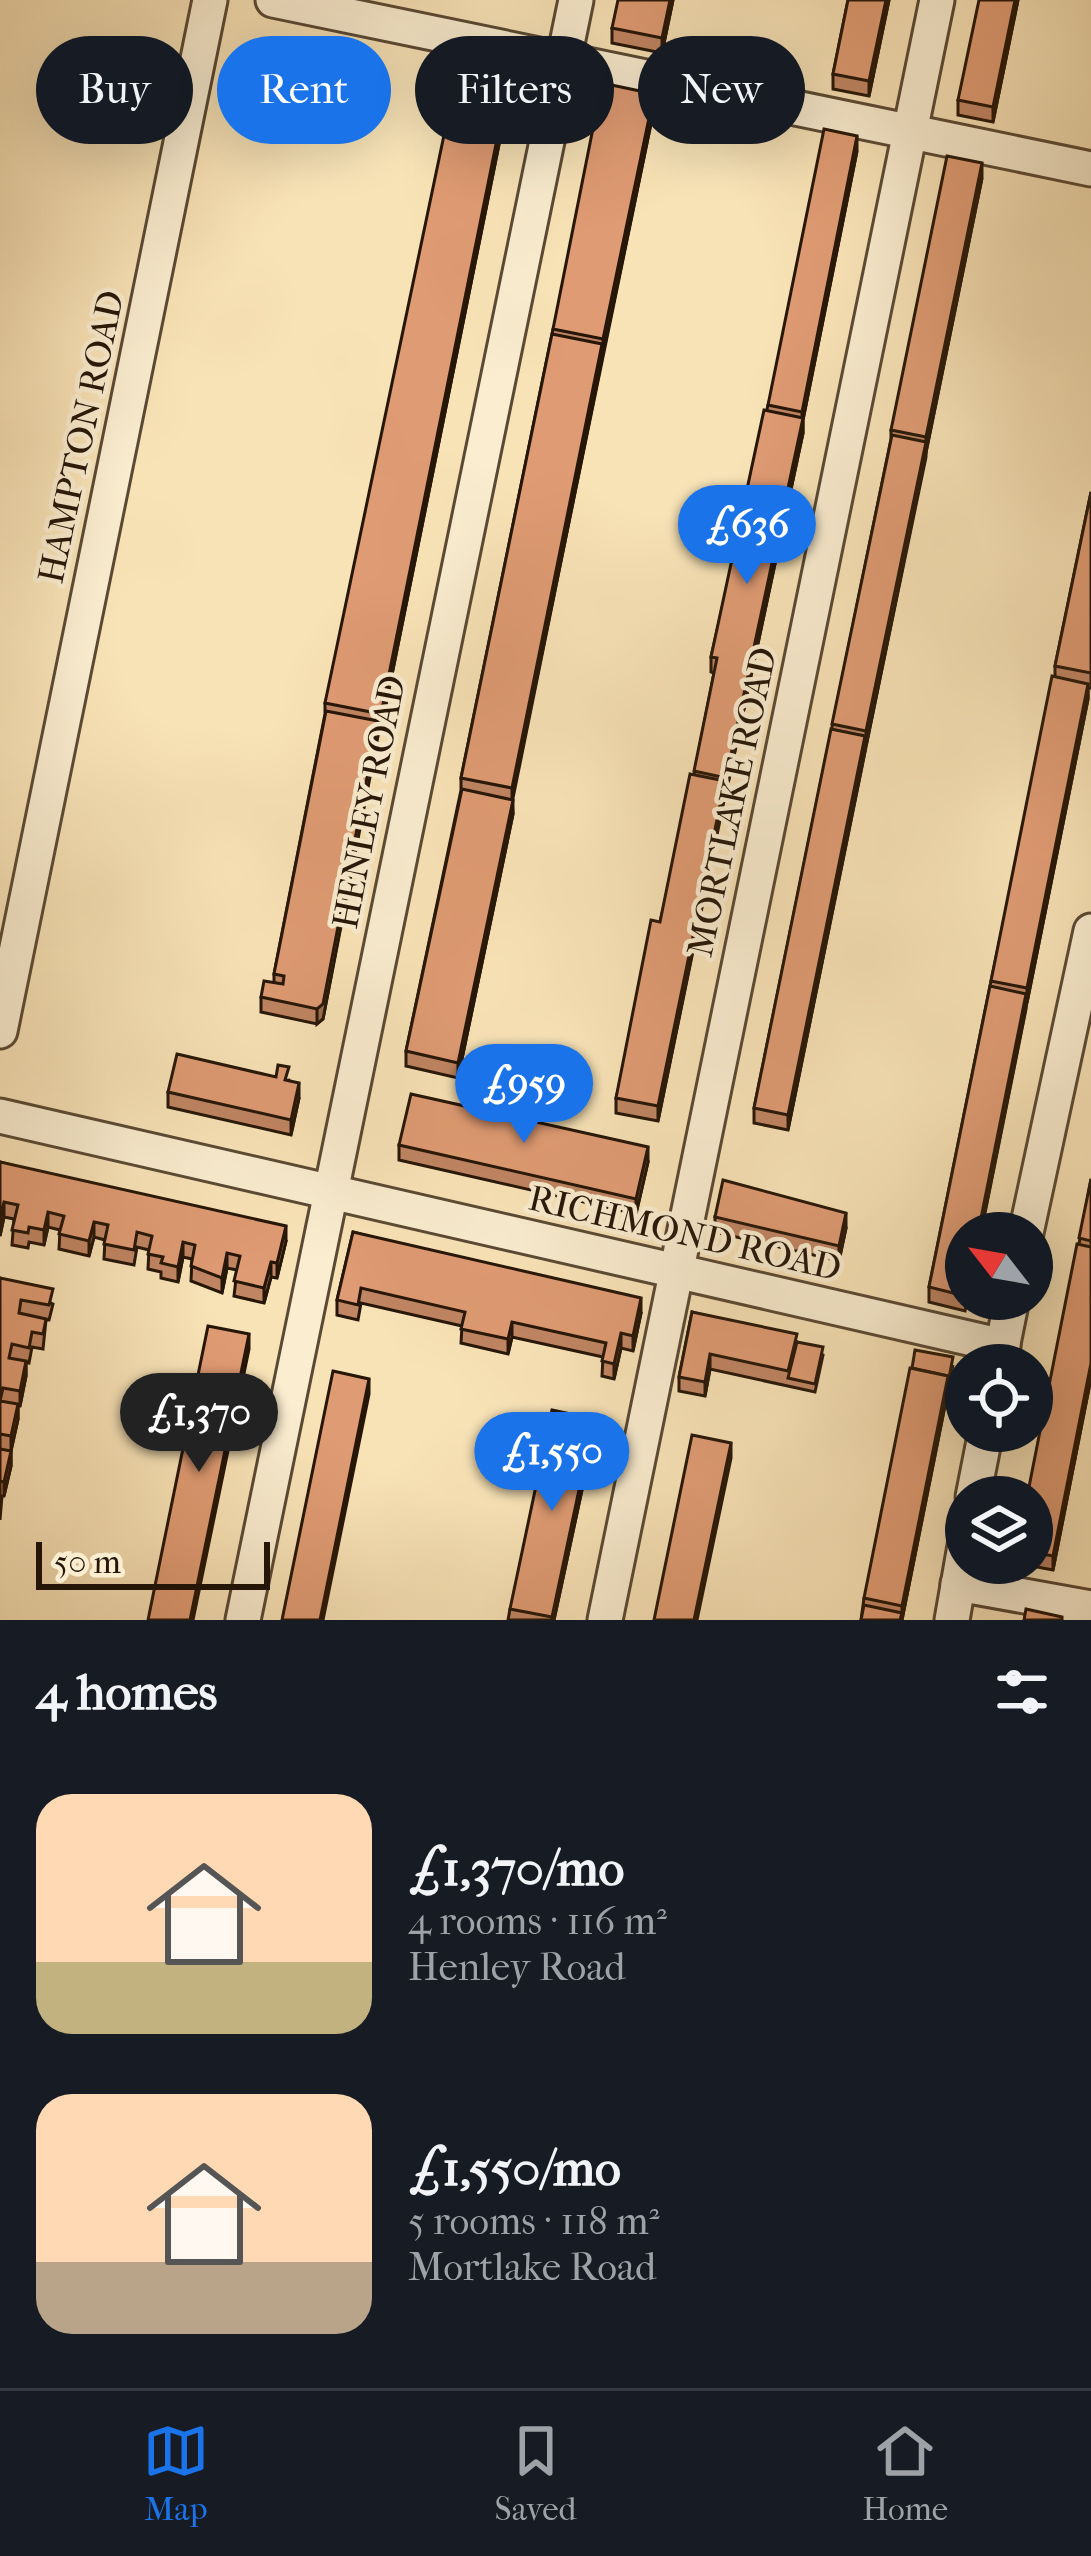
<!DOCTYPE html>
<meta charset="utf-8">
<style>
:root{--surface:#171b24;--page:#20242c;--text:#f1f3f6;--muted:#9ea1a6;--line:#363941;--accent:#1a73e8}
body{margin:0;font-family:"IM FELL French Canon",serif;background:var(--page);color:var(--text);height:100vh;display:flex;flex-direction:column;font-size:45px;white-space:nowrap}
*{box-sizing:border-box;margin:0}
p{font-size:39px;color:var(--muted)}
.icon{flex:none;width:66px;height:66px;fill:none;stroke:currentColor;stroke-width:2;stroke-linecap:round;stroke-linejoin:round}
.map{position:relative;height:1620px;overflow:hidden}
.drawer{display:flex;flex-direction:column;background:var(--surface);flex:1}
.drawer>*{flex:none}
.banner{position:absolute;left:36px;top:36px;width:1020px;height:108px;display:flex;gap:24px}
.needle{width:78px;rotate:301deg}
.tools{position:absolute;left:945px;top:1212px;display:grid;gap:24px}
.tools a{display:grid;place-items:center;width:108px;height:108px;border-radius:50%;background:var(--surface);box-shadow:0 12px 48px #0002;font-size:60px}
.scale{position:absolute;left:36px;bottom:30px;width:234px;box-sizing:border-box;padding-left:12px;border:6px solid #261608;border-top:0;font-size:33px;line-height:42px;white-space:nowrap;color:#261608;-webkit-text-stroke:9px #faedd0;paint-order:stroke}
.price{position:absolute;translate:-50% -102px;padding:0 27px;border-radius:42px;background:var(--accent);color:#fff;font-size:39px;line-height:78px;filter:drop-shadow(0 3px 6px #0008)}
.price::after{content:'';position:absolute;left:50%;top:72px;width:36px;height:27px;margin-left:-18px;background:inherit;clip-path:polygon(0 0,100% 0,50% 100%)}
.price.on{background:#222;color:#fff}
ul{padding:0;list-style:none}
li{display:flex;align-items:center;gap:36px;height:300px;padding:0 36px}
li span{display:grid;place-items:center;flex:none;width:336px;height:240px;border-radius:36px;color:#555}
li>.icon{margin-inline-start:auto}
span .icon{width:144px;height:144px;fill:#fffc;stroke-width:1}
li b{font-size:51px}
h2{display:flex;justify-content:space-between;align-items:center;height:144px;padding:0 36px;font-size:51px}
.pill{padding:0 42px;border-radius:54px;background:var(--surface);box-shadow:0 12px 48px #0002;font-size:42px;line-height:108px}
.pill.on{background:var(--accent);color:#fff}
.menu{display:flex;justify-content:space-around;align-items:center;height:168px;border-top:3px solid var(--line);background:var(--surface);font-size:33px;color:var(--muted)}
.menu a{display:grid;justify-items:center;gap:6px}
.menu .on{color:var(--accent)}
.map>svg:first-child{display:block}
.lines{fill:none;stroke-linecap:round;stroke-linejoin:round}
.minor-casing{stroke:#5a4934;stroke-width:39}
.minor{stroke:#faedd0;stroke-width:33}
.wall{fill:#c08563;stroke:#261608;stroke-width:3}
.shaded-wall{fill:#9c6c50;stroke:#261608;stroke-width:3}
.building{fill:#df9b73;stroke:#261608;stroke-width:3}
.labels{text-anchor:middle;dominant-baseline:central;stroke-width:9;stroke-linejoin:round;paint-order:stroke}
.street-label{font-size:36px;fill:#261608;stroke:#faedd0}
</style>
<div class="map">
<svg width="1091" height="1620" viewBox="0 0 1091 1620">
<rect width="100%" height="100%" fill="#f8e3b7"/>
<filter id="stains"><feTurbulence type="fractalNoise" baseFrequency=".00167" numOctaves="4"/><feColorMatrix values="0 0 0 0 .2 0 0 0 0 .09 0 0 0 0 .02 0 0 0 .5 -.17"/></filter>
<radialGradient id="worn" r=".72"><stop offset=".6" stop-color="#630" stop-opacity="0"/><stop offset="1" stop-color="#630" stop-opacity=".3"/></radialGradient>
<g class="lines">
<g class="minor-casing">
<g id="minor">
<path d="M273,0L1091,169"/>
<path d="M0,1031L210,0"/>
<path d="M0,1116L1003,1346"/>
<path d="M1026,1233L1091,931"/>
<path d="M999,1363L1012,1299"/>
<path d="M973,1497L986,1431"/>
<path d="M958,1584L1091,1608"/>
<path d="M243,1620L576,0"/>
<path d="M605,1620L937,0"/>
<path d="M952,1620L966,1540"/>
</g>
</g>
<use href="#minor" class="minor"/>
</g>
<g class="wall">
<path d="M673,0L662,53L612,43V28Z"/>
<path d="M848,0H889L869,96L833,89V74Z"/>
<path d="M1018,0L993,122L958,115V100Z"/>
<path d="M512,80L381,729H378L323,1019L317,1024L261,1012V997L274,983V974L325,714V703Z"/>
<path d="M654,109L512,799L513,814L458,1078L406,1066V1051L461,790V778L553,329Z"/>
<path d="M857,151L803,420V433L726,793L725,792L658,1121L616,1113V1098L660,922L694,775L714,673L711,672V657L768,405Z"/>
<path d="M982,178L788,1130L754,1123V1108L891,439V430Z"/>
<path d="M1091,492V688H1088V699L965,1311L929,1302V1287L991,981L1055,677V666Z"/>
<path d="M289,1080L299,1098L291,1135L168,1107V1092Z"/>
<path d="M399,1145L648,1162L636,1214L399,1160Z"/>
<path d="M0,1162L286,1241L277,1278L271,1277L264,1303L234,1296L237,1270L227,1268L222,1293L191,1281L192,1259L183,1257L178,1282L161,1278V1272L148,1269L149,1250L137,1247L134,1265L104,1259L105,1240L94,1237L89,1256L59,1249L60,1230L48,1227L44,1245L29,1242L28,1248L12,1245L14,1219L4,1217L0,1236Z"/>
<path d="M1091,1179V1378L1053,1570L1016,1563H1032V1497Z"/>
<path d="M715,1217L846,1228L839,1261L715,1232Z"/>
<path d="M353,1232L641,1313L633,1351L621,1348L614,1379L602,1376L603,1357L512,1337L508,1354L461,1343L462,1326L361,1303L358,1320L337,1315V1300Z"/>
<path d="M0,1278L53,1304L49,1320H46L43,1349L32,1347L29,1363L26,1362V1376L20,1406H18V1419L11,1451V1466L4,1496H2L0,1520Z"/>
<path d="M692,1312L797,1342L823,1355L815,1392L710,1369L705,1396L679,1391V1377Z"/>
<path d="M953,1365L902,1620H861L864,1598Z"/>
<path d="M594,1434L554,1620H508L510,1609Z"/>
</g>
<g class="shaded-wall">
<path d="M670,0H673L662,53V38Z"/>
<path d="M886,0H889L869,96V81Z"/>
<path d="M1015,0H1018L993,122V107Z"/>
<path d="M512,65V80L381,729V714Z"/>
<path d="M654,94V109L603,354V339Z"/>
<path d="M857,136V151L803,420V433L726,793V778L802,424V412Z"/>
<path d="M982,163V178L926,452V437Z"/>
<path d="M602,344V359L512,803V788Z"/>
<path d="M926,442V457L866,746V731Z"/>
<path d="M1088,684V699L1027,1003V988Z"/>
<path d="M378,721V736L323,1019L317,1024V1009Z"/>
<path d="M865,736V751L788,1130V1115Z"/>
<path d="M725,781V796L658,1121V1106Z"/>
<path d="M513,800V814L458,1078V1063Z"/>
<path d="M1026,994V1009L981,1233H978Z"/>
<path d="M299,1083V1098L291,1135V1120Z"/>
<path d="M648,1147V1162L636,1214V1199Z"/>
<path d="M4,1202V1217L0,1236V1221Z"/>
<path d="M48,1212V1227L44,1245V1230Z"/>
<path d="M846,1213V1228L839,1261V1246Z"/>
<path d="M94,1222V1237L89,1256V1241Z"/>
<path d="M286,1226V1241L277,1278V1263Z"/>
<path d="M183,1242V1257L178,1282V1267Z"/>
<path d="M227,1253V1268L222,1293V1278Z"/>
<path d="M271,1262V1277L264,1303V1288Z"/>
<path d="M641,1298V1313L633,1351V1336Z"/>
<path d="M512,1322V1337L508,1354V1339Z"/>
<path d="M621,1333V1348L614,1379V1364Z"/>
<path d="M249,1334V1349L193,1620H190Z"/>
<path d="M710,1354V1369L705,1396V1382Z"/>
<path d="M26,1361V1376L20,1406V1391Z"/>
<path d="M1091,1363V1378L1053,1570V1556Z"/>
<path d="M948,1376V1391L902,1620V1606Z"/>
<path d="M369,1379V1394L323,1620H320Z"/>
<path d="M18,1404V1419L11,1451V1436Z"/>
<path d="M594,1419V1434L554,1620H552Z"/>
<path d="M731,1443V1458L697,1620H694Z"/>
<path d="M11,1451V1466L4,1496V1482Z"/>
</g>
<g class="building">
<path d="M618,0H670L662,38L612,28Z"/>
<path d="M848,0H886L869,81L833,74Z"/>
<path d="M979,0H1015L993,107L958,100Z"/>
<path d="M461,54L512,65L381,714L325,703Z"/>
<path d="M602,83L654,94L603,339L553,329Z"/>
<path d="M824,129L857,136L802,412L768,405Z"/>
<path d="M947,156L982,163L926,437L891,430Z"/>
<path d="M552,334L602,344L512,788L461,778Z"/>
<path d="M764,410L803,418L726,778L694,771L717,658L711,657Z"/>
<path d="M892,435L926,442L866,731L832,724Z"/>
<path d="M1091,492V673L1055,666Z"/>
<path d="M1052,676L1088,684L1027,988L991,981Z"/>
<path d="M326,711L378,721L323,1004L317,1009L261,997L264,981L283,984L284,976L274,974Z"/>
<path d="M831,729L865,736L788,1115L754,1108Z"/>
<path d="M690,774L725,781L658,1106L616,1098L651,920L660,922Z"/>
<path d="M462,789L513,800L458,1063L406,1051Z"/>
<path d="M990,986L1026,994L978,1233H966L965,1296L929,1287Z"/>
<path d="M177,1054L276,1077L278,1065L289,1067L285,1080L299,1083L291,1120L168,1092Z"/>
<path d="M411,1094L648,1147L636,1199L399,1145Z"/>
<path d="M0,1162L286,1226L277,1263L271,1262L264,1288L234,1281L240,1256L227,1253L222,1278L191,1266L195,1245L183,1242L178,1267L161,1263L163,1257L148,1254L152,1236L137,1232L134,1250L104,1244L108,1225L99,1223L94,1222L89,1241L59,1234L64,1216L48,1212L44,1230L29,1227L28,1233L12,1230L18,1205L4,1202L0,1221Z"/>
<path d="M1091,1179V1241L1079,1238Z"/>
<path d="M723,1180L846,1213L839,1246L715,1217Z"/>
<path d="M353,1232L641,1298L633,1336L621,1333L614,1364L602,1361L606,1343L512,1322L508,1339L461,1329L465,1312L361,1288L358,1305L337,1300Z"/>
<path d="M1077,1244L1091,1247V1363L1053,1556L1032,1552V1497H1027Z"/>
<path d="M0,1278L53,1289L49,1305L21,1300L19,1313L46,1319L43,1334L32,1332L29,1348L12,1344L9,1358L26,1361L20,1391L3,1388L0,1401L18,1404L11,1436L0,1434Z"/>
<path d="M692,1312L797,1334L788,1371L710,1354L705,1382L679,1377Z"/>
<path d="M208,1326L249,1334L190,1620H148Z"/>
<path d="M797,1342L823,1347L815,1384L788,1378Z"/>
<path d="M915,1350L953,1357L948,1383V1376L912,1368Z"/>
<path d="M910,1368L948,1376L902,1606L864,1598Z"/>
<path d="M333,1371L369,1379L320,1620H282Z"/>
<path d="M552,1410L594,1419L552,1617L510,1609Z"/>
<path d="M692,1435L731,1443L694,1620H654Z"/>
<path d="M0,1449L11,1451L4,1482L0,1481Z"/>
<path d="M864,1605L902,1613L900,1620H861Z"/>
<path d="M1026,1609L1062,1617V1620H1024Z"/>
</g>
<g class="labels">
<g class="street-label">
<text transform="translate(81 437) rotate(-78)">HAMPTON ROAD</text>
<text transform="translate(369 802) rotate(-79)">HENLEY ROAD</text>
<text transform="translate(732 802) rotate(-78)">MORTLAKE ROAD</text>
<text transform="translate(685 1233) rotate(13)">RICHMOND ROAD</text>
</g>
</g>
<rect width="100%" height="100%" filter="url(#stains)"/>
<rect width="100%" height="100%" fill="url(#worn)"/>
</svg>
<div class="tools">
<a><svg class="needle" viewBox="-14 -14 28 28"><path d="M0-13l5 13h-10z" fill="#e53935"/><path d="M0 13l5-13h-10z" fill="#9ea1a6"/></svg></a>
<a><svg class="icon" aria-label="locate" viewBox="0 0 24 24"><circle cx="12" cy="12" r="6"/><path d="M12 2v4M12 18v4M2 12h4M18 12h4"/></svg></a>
<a><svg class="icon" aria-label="layers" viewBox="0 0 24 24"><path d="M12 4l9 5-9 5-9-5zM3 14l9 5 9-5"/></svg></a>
</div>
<div class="scale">50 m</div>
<b class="price" style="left:747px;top:587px">£636</b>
<b class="price" style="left:524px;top:1146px">£959</b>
<b class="price on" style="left:199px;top:1475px">£1,370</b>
<b class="price" style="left:552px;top:1514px">£1,550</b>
<div class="banner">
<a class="pill">Buy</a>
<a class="pill on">Rent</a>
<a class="pill">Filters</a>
<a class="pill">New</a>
</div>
</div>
<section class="drawer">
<h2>4 homes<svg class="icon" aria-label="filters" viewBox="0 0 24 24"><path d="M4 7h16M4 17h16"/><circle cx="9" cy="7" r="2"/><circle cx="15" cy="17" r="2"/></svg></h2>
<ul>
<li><span style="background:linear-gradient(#ffd9b3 70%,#c2b280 0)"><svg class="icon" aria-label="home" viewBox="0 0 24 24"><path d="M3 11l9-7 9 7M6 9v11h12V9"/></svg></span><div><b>£1,370/mo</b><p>4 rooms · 116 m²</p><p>Henley Road</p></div></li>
<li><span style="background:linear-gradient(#ffd9b3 70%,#b9a48a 0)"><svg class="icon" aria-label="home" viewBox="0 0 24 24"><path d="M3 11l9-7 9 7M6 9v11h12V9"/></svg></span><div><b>£1,550/mo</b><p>5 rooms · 118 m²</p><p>Mortlake Road</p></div></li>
</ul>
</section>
<nav class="menu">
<a class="on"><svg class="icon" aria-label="map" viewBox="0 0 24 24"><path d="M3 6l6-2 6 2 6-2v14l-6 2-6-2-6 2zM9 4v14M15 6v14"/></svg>Map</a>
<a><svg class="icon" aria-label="saved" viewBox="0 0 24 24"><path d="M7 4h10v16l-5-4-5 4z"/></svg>Saved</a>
<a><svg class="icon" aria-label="home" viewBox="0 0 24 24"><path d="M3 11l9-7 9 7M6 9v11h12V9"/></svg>Home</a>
</nav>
